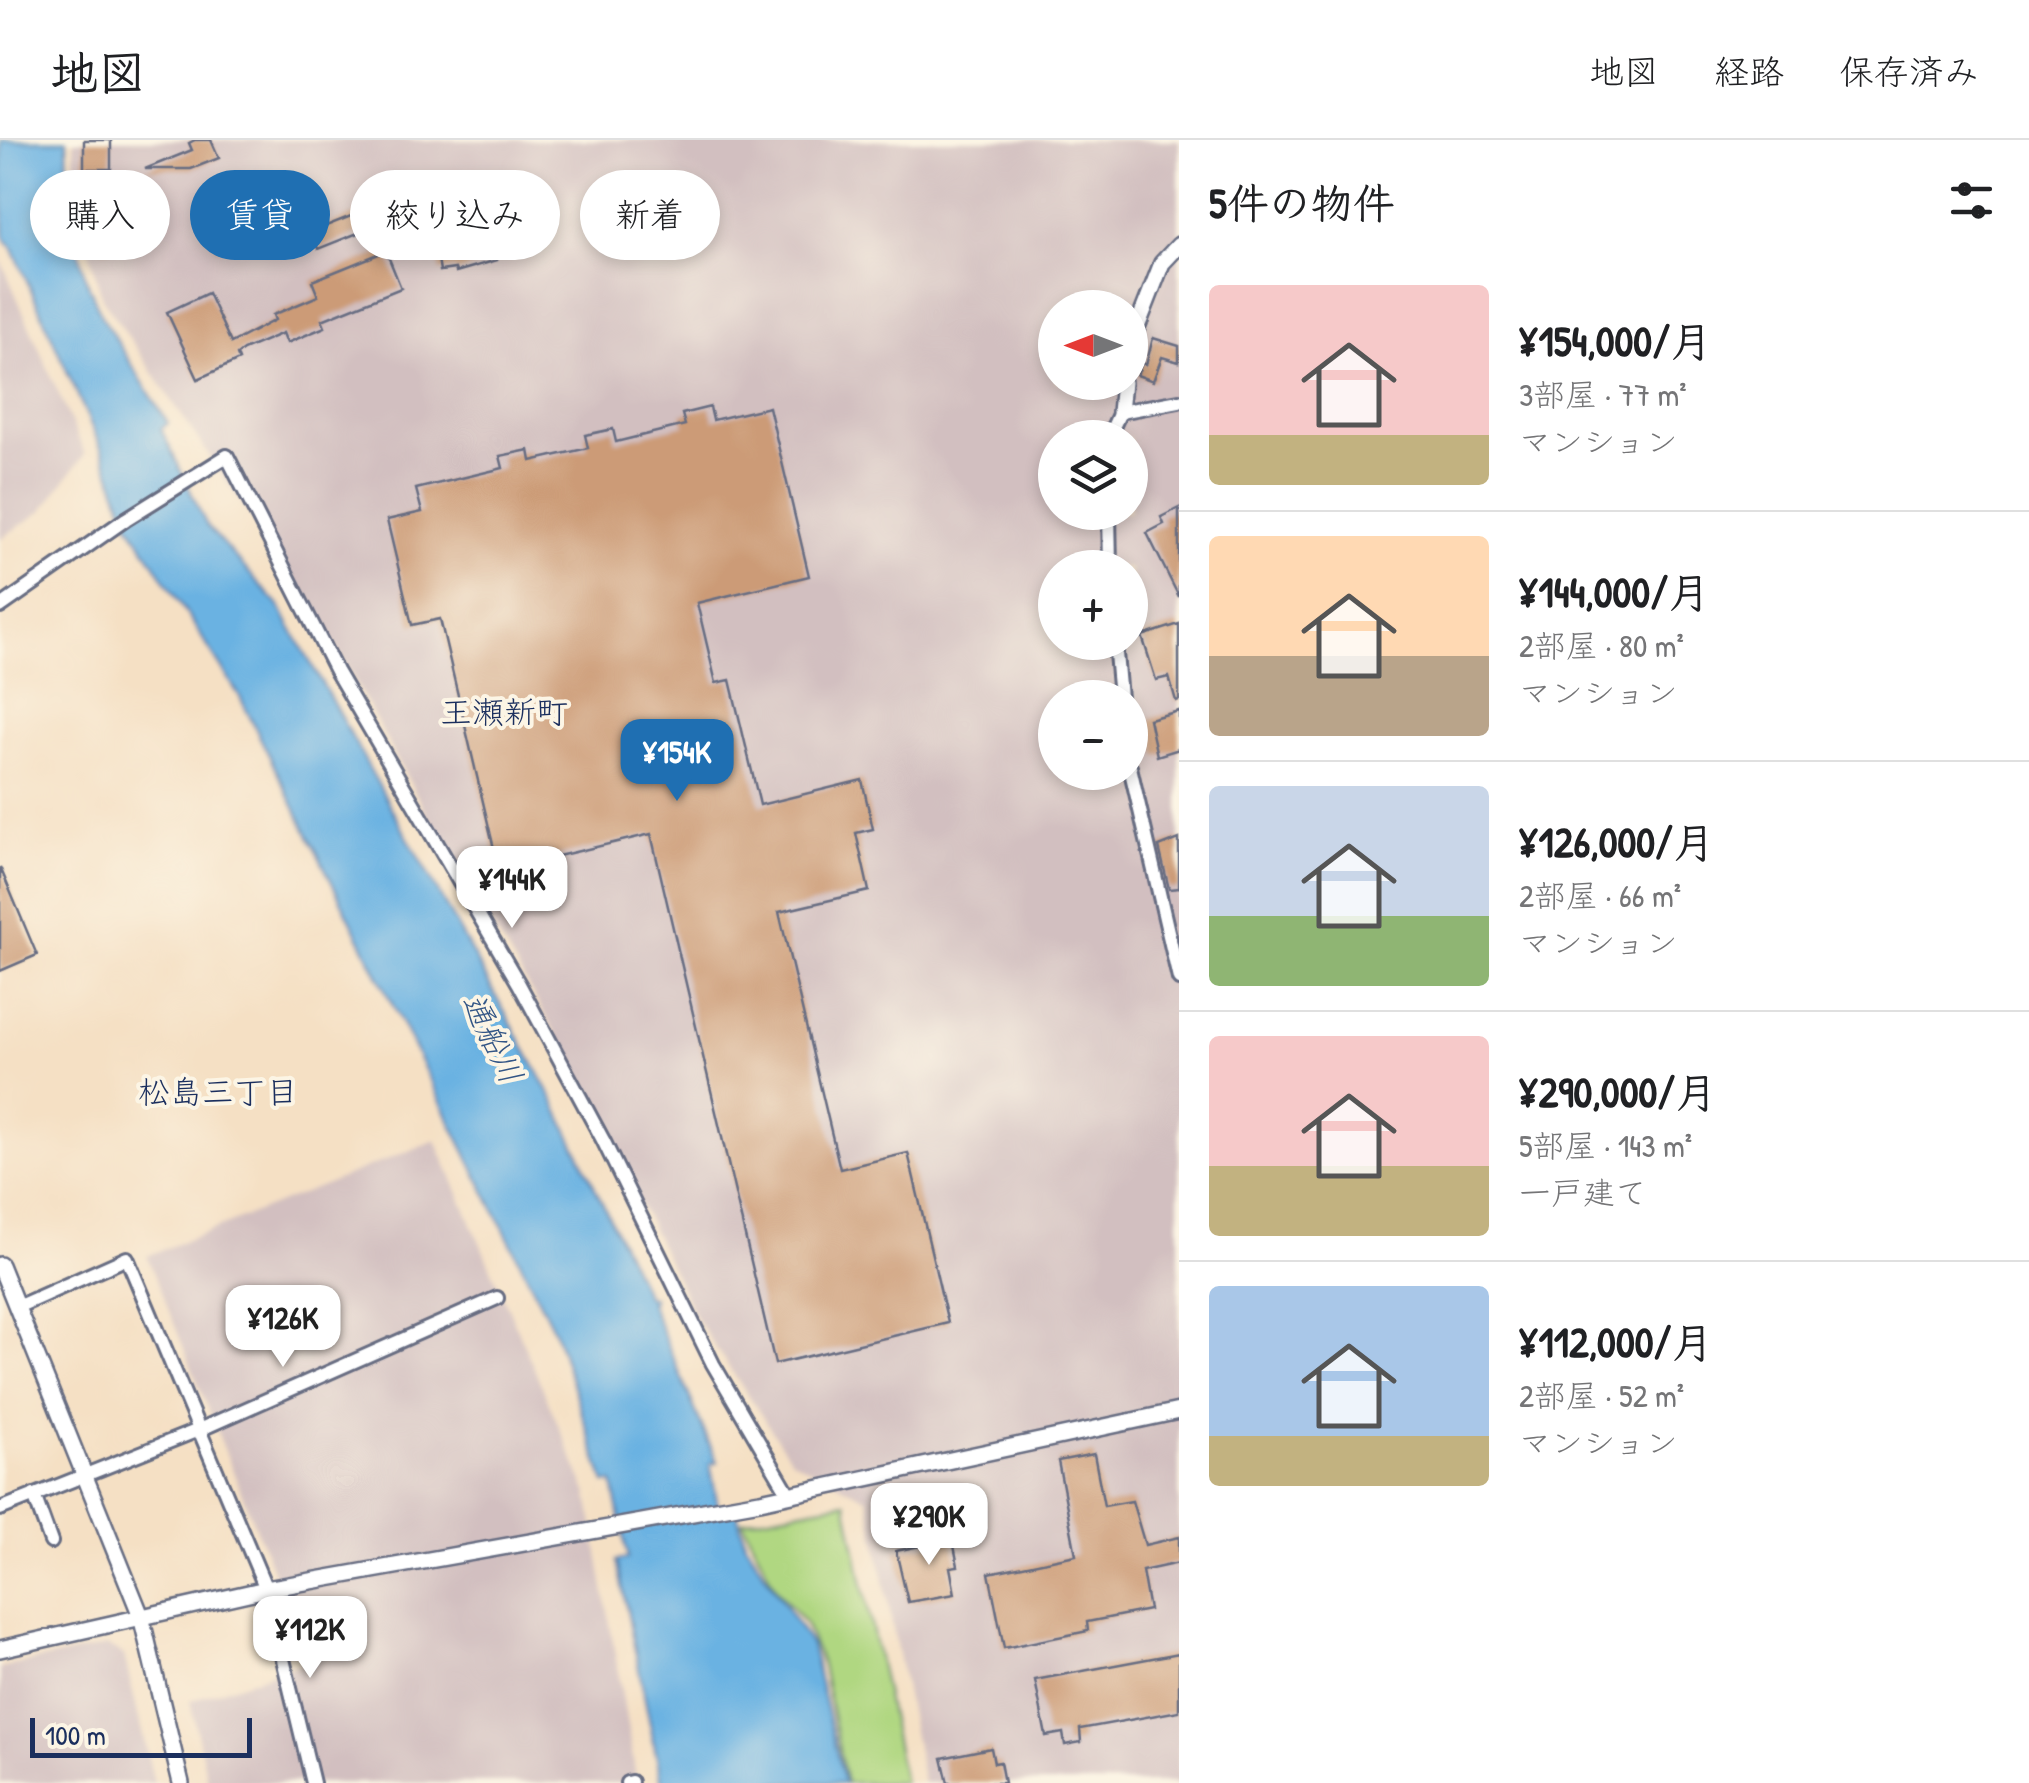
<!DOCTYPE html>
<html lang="ja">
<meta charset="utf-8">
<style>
:root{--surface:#fff;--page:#f6f6f6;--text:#202124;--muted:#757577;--line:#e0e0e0;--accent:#1f6fb2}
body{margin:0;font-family:"Patrick Hand","Klee One",sans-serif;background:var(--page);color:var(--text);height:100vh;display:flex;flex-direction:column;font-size:38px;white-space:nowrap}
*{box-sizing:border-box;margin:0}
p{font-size:32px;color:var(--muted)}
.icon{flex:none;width:55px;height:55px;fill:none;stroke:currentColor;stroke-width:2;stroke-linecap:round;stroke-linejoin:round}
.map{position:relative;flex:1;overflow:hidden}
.sheet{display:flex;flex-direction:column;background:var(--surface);width:850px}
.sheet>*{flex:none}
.top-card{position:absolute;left:30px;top:30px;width:950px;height:90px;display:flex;gap:20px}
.needle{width:65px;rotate:270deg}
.buttons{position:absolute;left:1038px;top:150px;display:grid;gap:20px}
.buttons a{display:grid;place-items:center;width:110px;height:110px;border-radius:50%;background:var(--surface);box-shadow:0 5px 15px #0003;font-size:50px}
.scale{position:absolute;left:30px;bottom:25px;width:222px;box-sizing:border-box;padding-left:10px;border:5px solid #1b2f5e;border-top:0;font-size:28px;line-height:35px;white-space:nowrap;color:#1b2f5e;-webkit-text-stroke:8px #fcf5e5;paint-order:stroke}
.price{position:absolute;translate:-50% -85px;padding:0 22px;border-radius:20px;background:#fff;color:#222;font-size:32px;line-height:65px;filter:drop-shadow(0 2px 5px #0008)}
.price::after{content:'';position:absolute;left:50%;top:60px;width:30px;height:22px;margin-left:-15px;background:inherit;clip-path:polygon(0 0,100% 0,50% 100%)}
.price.current{background:var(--accent);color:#fff}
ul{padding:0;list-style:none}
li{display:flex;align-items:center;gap:30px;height:250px;padding:0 30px}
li+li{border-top:2px solid var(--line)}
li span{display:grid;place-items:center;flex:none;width:280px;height:200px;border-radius:10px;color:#555}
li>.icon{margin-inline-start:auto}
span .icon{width:120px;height:120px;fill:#fffc;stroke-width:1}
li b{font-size:42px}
h2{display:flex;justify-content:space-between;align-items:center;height:120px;padding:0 30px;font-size:42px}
.pill{padding:0 35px;border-radius:45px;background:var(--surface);box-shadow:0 5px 15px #0003;font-size:35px;line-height:90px}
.pill.current{background:var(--accent);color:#fff}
header{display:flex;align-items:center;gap:60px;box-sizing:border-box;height:140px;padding:0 50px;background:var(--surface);border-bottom:2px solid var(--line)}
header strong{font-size:48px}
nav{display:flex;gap:55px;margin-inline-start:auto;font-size:35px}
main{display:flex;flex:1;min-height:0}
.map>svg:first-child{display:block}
.industrial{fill:#d2bfc0;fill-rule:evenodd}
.green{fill:#b0d781;stroke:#668370;stroke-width:2.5}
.water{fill:#6bb2e2;stroke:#4370a0;stroke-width:2.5}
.building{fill:#cc9b77}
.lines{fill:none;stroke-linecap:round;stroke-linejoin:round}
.minor-casing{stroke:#676d82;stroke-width:18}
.tertiary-casing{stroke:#676d82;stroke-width:20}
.minor{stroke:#fff;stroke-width:12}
.tertiary{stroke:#fff;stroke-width:15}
.labels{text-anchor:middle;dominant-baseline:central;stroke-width:8;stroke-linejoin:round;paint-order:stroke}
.neighbourhood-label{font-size:32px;fill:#1b2f5e;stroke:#fcf5e5}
.water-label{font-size:32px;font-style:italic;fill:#335686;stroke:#fcf5e5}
</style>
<header>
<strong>地図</strong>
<nav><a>地図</a><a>経路</a><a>保存済み</a></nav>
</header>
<main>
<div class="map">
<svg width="1179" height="1643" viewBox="0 0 1179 1643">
<rect width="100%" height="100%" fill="#fcf5e5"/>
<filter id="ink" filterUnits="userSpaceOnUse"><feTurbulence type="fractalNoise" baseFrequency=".01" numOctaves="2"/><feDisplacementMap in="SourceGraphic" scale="20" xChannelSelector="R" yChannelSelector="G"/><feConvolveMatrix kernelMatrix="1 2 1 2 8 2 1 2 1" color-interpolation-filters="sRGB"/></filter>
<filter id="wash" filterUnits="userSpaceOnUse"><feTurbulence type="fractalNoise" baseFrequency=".0048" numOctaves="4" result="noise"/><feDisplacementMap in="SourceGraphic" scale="40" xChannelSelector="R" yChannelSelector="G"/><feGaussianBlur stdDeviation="2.25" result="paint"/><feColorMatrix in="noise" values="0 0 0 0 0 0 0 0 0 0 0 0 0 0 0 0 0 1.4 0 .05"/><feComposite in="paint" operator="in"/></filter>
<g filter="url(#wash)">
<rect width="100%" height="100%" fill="#f5e0c4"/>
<g class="industrial">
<path d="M74,0H1179V1643H923L868,1359L791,1319L697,1180L555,892L430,680L325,486L102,158L74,54ZM1055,168H1130V242H1055ZM1055,298H1130V372H1055ZM1055,428H1130V502H1055ZM1055,558H1130V632H1055Z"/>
<path d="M0,118L85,314L42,371L0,399Z"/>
<path d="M436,1000L588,1354L637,1643H208L190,1561L302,1523L292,1479L147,1116Z"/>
<path d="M107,1506L124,1515L154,1643H0V1528Z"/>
</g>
<path class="green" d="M846,1362L904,1643H846L822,1526L805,1483L776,1449L742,1381Z"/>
<path class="water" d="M1,0H67L70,98L75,97L86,139L102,177L168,283L161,289L207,386L279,466L553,959L647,1157H652L653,1160L650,1163L717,1322L710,1324L718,1367L735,1365L745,1403L811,1505L844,1643H662L617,1421L628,1418L613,1343H605L555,1192L239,555L129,384L102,310L12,107L4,98Z"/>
<g id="blocks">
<g class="building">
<rect x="84" y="0" width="27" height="29"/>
<path d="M195,0H211L219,18L191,29H145L192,10L189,3Z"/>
<path d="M109,54L124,104L103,110L87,61Z"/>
<path d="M260,65L269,85L217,109L208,89Z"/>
<path d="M376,66L383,83L318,109L311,92Z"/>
<path d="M435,72L436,80L480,72L483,81L492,78L505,112L496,115L497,120L456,132L455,129L440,131L435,100L431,101L429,91L422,92L418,76Z"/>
<path d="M386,111L401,148L322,180L325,187L287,203L283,193L243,210L237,215L239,220L198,239L167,172L208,153L231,203L275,180L273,175L318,156L312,141Z"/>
<path d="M1153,198L1179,206V222L1162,217L1153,241L1137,235L1142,223L1146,225Z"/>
<path d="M710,267L713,280L769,267L809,436L697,463L716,543L730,540L760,665L862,640L873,689L856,693L869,751L779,772L840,1029L908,1013L948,1183L775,1224L651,694L499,730L440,479L412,485L387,380L422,372L416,349L503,328L500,316L529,310L531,321L588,308L585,295L613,289L616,302L685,285L682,274Z"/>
<path d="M1179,368V457L1147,393L1164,384L1161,377Z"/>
<path d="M1179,484V560L1176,561L1169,537L1156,540L1142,496Z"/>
<path d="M1179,571V609L1157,616L1149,579Z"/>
<path d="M1179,699V748L1169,749L1159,707Z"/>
<path d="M0,727L37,815L0,831Z"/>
<path d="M1094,1314L1104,1366L1132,1361L1145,1405L1179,1397V1423L1142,1431L1149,1470L1087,1482L1088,1491L1004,1508L989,1433L1076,1415L1058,1321Z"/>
<path d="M951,1390L958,1426L950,1427L955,1454L908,1462L896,1411L929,1404L927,1395Z"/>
<path d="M1179,1513V1571L1080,1589L1081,1602L1065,1605L1063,1593L1046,1596L1035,1540Z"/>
<path d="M991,1608L994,1623L1000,1622L1004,1643H948L942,1618Z"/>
</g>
</g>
</g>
<g filter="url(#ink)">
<use href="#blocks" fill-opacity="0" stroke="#676d82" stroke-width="2.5"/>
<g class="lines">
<g class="minor-casing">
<g id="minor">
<path d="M1108,298L1120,272L1179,261"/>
<path d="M1109,372L1110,428"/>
<path d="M0,467L126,379L227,316L336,531L519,844L603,1000L713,1224L789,1354"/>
<path d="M1115,502L1120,558"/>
<path d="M1130,627L1179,839"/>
<path d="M17,1167L127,1118L266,1449L313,1643"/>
<path d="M34,1355L51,1402"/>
<path d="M0,1369L201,1289L497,1158"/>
<path d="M627,1643L631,1642"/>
</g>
</g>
<g class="tertiary-casing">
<g id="tertiary">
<path d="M1130,205L1162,123L1179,105"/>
<path d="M1120,272L1123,242"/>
<path d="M0,1125L141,1476L181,1643"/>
<path d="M0,1509L266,1449L760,1361L1179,1271"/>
</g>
</g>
<use href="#minor" class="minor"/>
<use href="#tertiary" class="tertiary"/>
</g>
</g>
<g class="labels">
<g class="neighbourhood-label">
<text x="504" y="571">王瀬新町</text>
<text x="218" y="951">松島三丁目</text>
</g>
<g class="water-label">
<text transform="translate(493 898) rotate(64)">通船川</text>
</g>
</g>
</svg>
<div class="buttons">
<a><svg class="needle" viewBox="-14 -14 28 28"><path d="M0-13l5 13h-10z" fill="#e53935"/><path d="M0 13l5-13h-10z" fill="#757577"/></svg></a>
<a><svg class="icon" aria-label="layers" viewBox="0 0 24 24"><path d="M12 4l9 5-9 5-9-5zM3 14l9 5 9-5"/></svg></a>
<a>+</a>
<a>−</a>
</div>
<div class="scale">100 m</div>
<b class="price current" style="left:677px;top:664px">¥154K</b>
<b class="price" style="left:512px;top:791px">¥144K</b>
<b class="price" style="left:283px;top:1230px">¥126K</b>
<b class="price" style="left:929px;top:1428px">¥290K</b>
<b class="price" style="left:310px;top:1541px">¥112K</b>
<div class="top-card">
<a class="pill">購入</a>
<a class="pill current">賃貸</a>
<a class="pill">絞り込み</a>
<a class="pill">新着</a>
</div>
</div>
<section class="sheet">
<h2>5件の物件<svg class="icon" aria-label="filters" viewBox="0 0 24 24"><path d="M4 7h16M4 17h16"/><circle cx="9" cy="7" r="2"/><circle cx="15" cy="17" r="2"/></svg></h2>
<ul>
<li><span style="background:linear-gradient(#f6c9c9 75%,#c2b280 0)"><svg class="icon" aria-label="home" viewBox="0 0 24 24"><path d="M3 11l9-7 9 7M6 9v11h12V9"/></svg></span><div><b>¥154,000/月</b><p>3部屋 · 77 m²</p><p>マンション</p></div></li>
<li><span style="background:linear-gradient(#ffd9b3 60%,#b9a48a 0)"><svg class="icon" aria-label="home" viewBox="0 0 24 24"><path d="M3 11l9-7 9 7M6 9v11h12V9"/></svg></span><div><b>¥144,000/月</b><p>2部屋 · 80 m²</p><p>マンション</p></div></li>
<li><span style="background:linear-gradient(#c9d6e8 65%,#8fb573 0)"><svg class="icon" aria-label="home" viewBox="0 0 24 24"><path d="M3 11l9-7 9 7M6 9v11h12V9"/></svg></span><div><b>¥126,000/月</b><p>2部屋 · 66 m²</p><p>マンション</p></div></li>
<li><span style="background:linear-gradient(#f6c9c9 65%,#c2b280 0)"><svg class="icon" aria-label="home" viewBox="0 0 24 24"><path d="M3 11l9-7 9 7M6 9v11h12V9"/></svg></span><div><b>¥290,000/月</b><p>5部屋 · 143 m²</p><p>一戸建て</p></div></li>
<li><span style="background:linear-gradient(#a9c7e8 75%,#c2b280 0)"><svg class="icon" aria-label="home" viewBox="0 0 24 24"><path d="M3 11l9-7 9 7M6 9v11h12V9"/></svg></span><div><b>¥112,000/月</b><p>2部屋 · 52 m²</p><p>マンション</p></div></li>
</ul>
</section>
</main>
